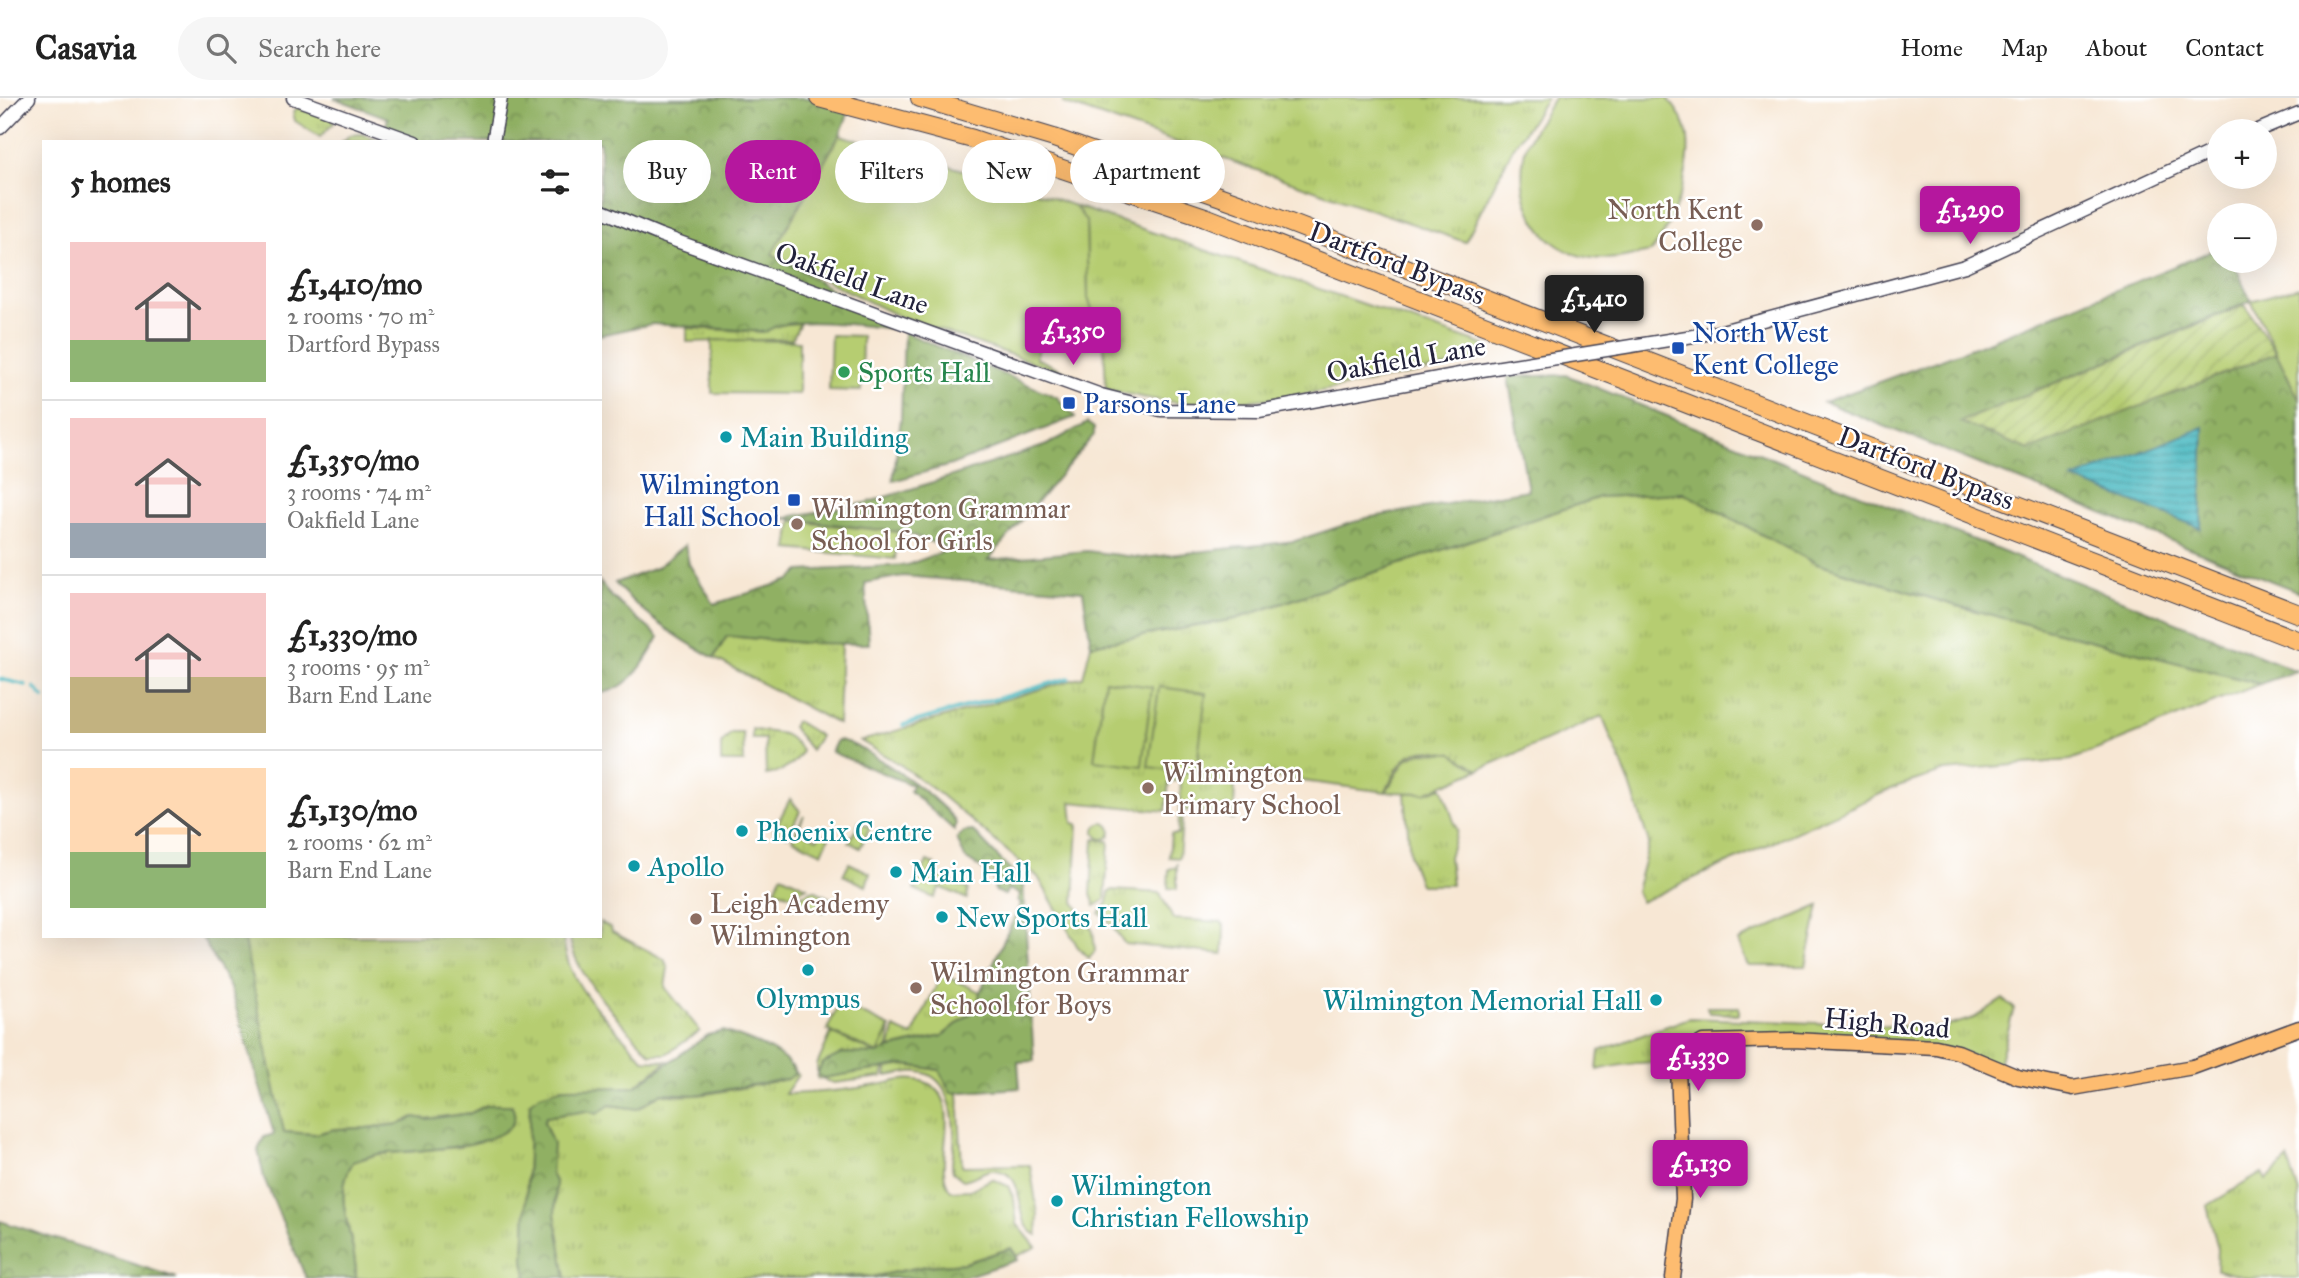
<!DOCTYPE html>
<meta charset="utf-8">
<style>
:root{--surface:#fff;--page:#f6f6f6;--text:#222;--muted:#767676;--line:#e0e0e0;--accent:#b5179e}
body{margin:0;font-family:"IM FELL Great Primer",serif;background:var(--page);color:var(--text);height:100vh;display:flex;flex-direction:column;font-size:26px;white-space:nowrap}
*{box-sizing:border-box;margin:0}
p{font-size:23px;color:var(--muted)}
.icon{flex:none;width:38px;height:38px;fill:none;stroke:currentColor;stroke-width:2;stroke-linecap:round;stroke-linejoin:round}
.map{position:relative;flex:1;overflow:hidden}
.details{position:absolute;left:42px;top:42px;width:560px;height:798px;display:flex;flex-direction:column;background:var(--surface);border-radius:0px;box-shadow:0 7px 28px #0002}
.details>*{flex:none}
.guide{position:absolute;left:623px;top:42px;width:665px;height:63px;display:flex;gap:14px}
.tools{position:absolute;left:2207px;top:21px;display:grid;gap:14px}
.tools a{display:grid;place-items:center;width:70px;height:70px;border-radius:50%;background:var(--surface);box-shadow:0 7px 28px #0002;font-size:35px}
.price{position:absolute;translate:-50% -60px;padding:0 16px;border-radius:7px;background:var(--accent);color:#fff;font-size:23px;line-height:46px;filter:drop-shadow(0 2px 4px #0008)}
.price::after{content:'';position:absolute;left:50%;top:42px;width:21px;height:16px;margin-left:-10px;background:inherit;clip-path:polygon(0 0,100% 0,50% 100%)}
.price.active{background:#222;color:#fff}
ul{padding:0;list-style:none}
li{display:flex;align-items:center;gap:21px;height:175px;padding:0 28px}
li+li{border-top:2px solid var(--line)}
li span{display:grid;place-items:center;flex:none;width:196px;height:140px;border-radius:0px;color:#555}
li>.icon{margin-inline-start:auto}
span .icon{width:84px;height:84px;fill:#fffc;stroke-width:1}
li b{font-size:30px}
h2{display:flex;justify-content:space-between;align-items:center;height:84px;padding:0 28px;font-size:30px}
.tag{padding:0 24px;border-radius:32px;background:var(--surface);box-shadow:0 7px 28px #0002;font-size:24px;line-height:63px}
.tag.active{background:var(--accent);color:#fff}
header{display:flex;align-items:center;gap:42px;box-sizing:border-box;height:98px;padding:0 35px;background:var(--surface);border-bottom:2px solid var(--line)}
header strong{font-size:33px}
nav{display:flex;gap:38px;margin-inline-start:auto;font-size:24px}
.search{width:490px;height:63px;background:var(--page);display:flex;align-items:center;gap:18px;box-sizing:border-box;padding:0 24px;border-radius:38px;color:var(--muted);font-size:26px}
.map>svg:first-child{display:block}
.grass{fill:url(#grass-tufts);stroke:#6c7856;stroke-width:2}
.forest{fill:url(#forest-crowns);stroke:#59694f;stroke-width:2}
.park{fill:#b6cd71;stroke:#6c7856;stroke-width:2}
.garden{fill:url(#garden-furrows);stroke:#6c7856;stroke-width:2}
.water{fill:url(#water-rules);stroke:#376e7e;stroke-width:2}
.lines{fill:none;stroke-linecap:round;stroke-linejoin:round}
.stream{stroke:#4cbac2;stroke-width:3.5}
.minor-casing{stroke:#424052;stroke-width:15}
.major-casing{stroke:#424052;stroke-width:17}
.highway-casing{stroke:#424052;stroke-width:20}
.minor{stroke:#fff;stroke-width:12}
.major{stroke:#fdbc6f;stroke-width:14}
.highway{stroke:#fdbc6f;stroke-width:18}
.minor-bridge-casing{stroke:#424052;stroke-width:15;stroke-linecap:butt}
.minor-bridge{stroke:#fff;stroke-width:12}
.education-dot{fill:#8d6e63;stroke:#fff;stroke-width:2.5}
.transit-dot{fill:#1a4fb4;stroke:#fff;stroke-width:2.5}
.leisure-dot{fill:#2e9e5b;stroke:#fff;stroke-width:2.5}
.culture-dot{fill:#0f9aa8;stroke:#fff;stroke-width:2.5}
.labels{text-anchor:middle;dominant-baseline:central;stroke-width:5;stroke-linejoin:round;paint-order:stroke}
.education-label{font-size:28px;fill:#785e54;stroke:#fff;text-anchor:start}
.street-label{font-size:28px;fill:#22223b;stroke:#fff}
.transit-label{font-size:28px;fill:#164399;stroke:#fff;text-anchor:start}
.leisure-label{font-size:28px;fill:#27864d;stroke:#fff;text-anchor:start}
.culture-label{font-size:28px;fill:#0d838f;stroke:#fff;text-anchor:start}
</style>
<header>
<strong>Casavia</strong>
<div class="search"><svg class="icon" aria-label="search" viewBox="0 0 24 24"><circle cx="10" cy="10" r="6"/><path d="M15 15l6 6"/></svg>Search here</div>
<nav><a>Home</a><a>Map</a><a>About</a><a>Contact</a></nav>
</header>
<div class="map">
<svg width="2299" height="1180" viewBox="0 0 2299 1180">
<defs>
<pattern id="grass-tufts" width="24" height="20" patternUnits="userSpaceOnUse" patternTransform="scale(1.75)"><rect width="24" height="20" fill="#b6cd71"/><path d="M3 7l-1-3M5 7V3M7 7l1-3M15 17l-1-3M17 17v-4M19 17l1-3" fill="none" stroke="#9cb063"/></pattern>
<pattern id="forest-crowns" width="20" height="18" patternUnits="userSpaceOnUse" patternTransform="scale(1.75)"><rect width="20" height="18" fill="#90b063"/><path d="M2 6a3 3 0 1 1 6 0M12 15a3 3 0 1 1 6 0" fill="none" stroke="#758f53"/></pattern>
<pattern id="garden-furrows" width="10" height="10" patternUnits="userSpaceOnUse" patternTransform="scale(1.75)"><rect width="10" height="10" fill="#b6cd71"/><path d="M-1 1l2-2M0 10L10 0M9 11l2-2" fill="none" stroke="#9cb063"/></pattern>
<pattern id="water-rules" width="6" height="5" patternUnits="userSpaceOnUse" patternTransform="scale(1.75)"><rect width="6" height="5" fill="#4cbac2"/><path d="M0 2.5h6" fill="none" stroke="#3f979f"/></pattern>
</defs>
<rect width="100%" height="100%" fill="#fff"/>
<filter id="ink" filterUnits="userSpaceOnUse"><feTurbulence type="fractalNoise" baseFrequency=".0143" numOctaves="2"/><feDisplacementMap in="SourceGraphic" scale="14" xChannelSelector="R" yChannelSelector="G"/><feConvolveMatrix kernelMatrix="1 2 1 2 8 2 1 2 1" color-interpolation-filters="sRGB"/></filter>
<filter id="wash" filterUnits="userSpaceOnUse"><feTurbulence type="fractalNoise" baseFrequency=".00686" numOctaves="4" result="noise"/><feDisplacementMap in="SourceGraphic" scale="28" xChannelSelector="R" yChannelSelector="G"/><feGaussianBlur stdDeviation="1.57" result="paint"/><feColorMatrix in="noise" values="0 0 0 0 0 0 0 0 0 0 0 0 0 0 0 0 0 1.4 0 .05"/><feComposite in="paint" operator="in"/></filter>
<g filter="url(#wash)">
<rect width="100%" height="100%" fill="#f7e7d4"/>
<g class="grass">
<path d="M1063,0H1547L1513,50L1465,144L1063,5Z"/>
<path d="M297,10L332,20L334,25L320,39L295,23L293,14Z"/>
<path d="M361,36L383,43L342,44L350,37Z"/>
<path d="M1075,108L1487,248L1478,263C1382,280 1283,307 1186,305C1159,304 1132,297 1106,291L1104,246L1095,243L1098,230L1088,200L1086,124Z"/>
<path d="M800,225L792,241L687,244V230L766,234L774,227Z"/>
<path d="M1684,395L1817,466L1957,508L2260,586L2071,662L1945,673L1898,688L1641,804L1636,793L1649,745L1630,686L1602,618L1478,672C1461,658 1427,643 1406,660C1397,667 1391,685 1385,694L1235,674L1234,722L1223,716L1183,712L1179,760L1169,759L1171,736H1178L1181,683H1169L1166,713L1071,704L1073,725L1078,726L1074,804L1093,833L1095,853L1089,860L1079,851L1038,779L941,697L902,668L861,643L1083,579L1091,547L1235,521L1600,399Z"/>
<path d="M727,538L804,545H841L838,626L714,560Z"/>
<path d="M796,623L820,638L811,652L792,629Z"/>
<path d="M752,631C776,638 783,627 802,653C796,666 782,675 766,677L765,641H752Z"/>
<path d="M731,635H743L744,664H721V646Z"/>
<path d="M1442,689L1457,732L1449,759L1452,787H1420L1410,758L1405,695H1424Z"/>
<path d="M790,701L800,713L788,738L774,732Z"/>
<path d="M804,717L798,732L817,741L821,735L829,739L822,755L792,741Z"/>
<path d="M859,724L870,729L860,750L849,744Z"/>
<circle cx="1103" cy="733" r="8"/>
<path d="M1094,741L1109,743L1105,802L1095,808L1091,796Z"/>
<path d="M927,763L934,766L931,774L968,791L967,801L940,789L934,800L914,791Z"/>
<path d="M849,765L870,775L866,788L843,777Z"/>
<path d="M1177,765V791L1168,790L1169,771L1177,769Z"/>
<path d="M781,777L807,789L791,797L775,792Z"/>
<path d="M814,792L830,800L823,814L799,803L802,797Z"/>
<path d="M1113,792L1160,795L1173,821L1221,824L1224,827L1223,856L1125,846L1107,821L1099,815L1108,805L1109,794Z"/>
<path d="M600,824L611,830L612,834L664,861L668,870L665,889L700,933L666,956H651C626,930 571,874 570,838H600Z"/>
<path d="M242,838H563C566,891 612,924 644,962L667,963L634,989L606,991L530,1004L524,1162L527,1180H356C358,1142 329,1101 353,1064L378,1056L460,1049L511,1007H487L471,1015L426,1021L414,1019L400,1026L366,1030L335,1031L315,1036L284,1034Z"/>
<path d="M942,876L980,894L977,910L942,938L890,950L894,930L912,938Z"/>
<path d="M2003,901L2014,910L1998,970L1959,952L1703,943L1678,968C1650,961 1625,966 1597,972L1599,953L1689,920L1941,930L1974,920Z"/>
<path d="M890,929L888,951C875,960 858,957 843,955L823,980L885,969L882,979L834,985L817,980V967L831,935L878,956Z"/>
<path d="M791,967L798,977L785,996C814,995 843,993 871,988C889,986 908,977 925,984C969,1001 929,1067 951,1093L970,1092L992,1081L1008,1088L1014,1101L1017,1126L1036,1149L1017,1158L1011,1150L965,1165L925,1168L871,1179L858,1177L830,1180H565L555,1116L556,1086L551,1076L544,1024L546,1019L610,1007L638,1011L662,995C688,1004 758,986 787,981L795,976Z"/>
<path d="M906,967L939,972L951,995L958,994L962,1068L1030,1067L1038,1117L1037,1137C1010,1125 1032,1075 994,1072C984,1071 974,1081 963,1082L953,1074C950,1065 954,1056 954,1047C955,1020 951,978 919,974C908,972 896,978 886,978L888,968Z"/>
<path d="M2288,1061L2299,1096V1180H2248L2217,1172L2218,1151L2207,1108L2262,1075L2266,1082Z"/>
</g>
<g class="forest">
<path d="M334,0H854L840,37L773,156L897,231C867,229 787,215 766,234L652,226L600,237V44H381L388,20Z"/>
<path d="M2219,150V163H2233L2251,203L1961,324L2029,351L2276,255L2299,301V494L1824,304L1985,245Z"/>
<path d="M904,234L1057,299L1075,319L951,367L893,383L901,320Z"/>
<path d="M1566,277L2297,573L2260,586L1957,508L1817,466L1684,395L1600,399L1235,521L1091,547L1083,493L903,478L865,485L869,546L804,545L727,538L714,560C677,540 643,517 615,485L656,470L685,447L689,466L714,506L790,482L800,473L907,467L951,451L906,435L782,420L866,405L946,380L1047,347L1087,325L1094,330V337L988,462L1087,453L1142,460L1295,443L1366,420L1528,392L1508,279Z"/>
<path d="M600,484L611,498L659,539C646,563 630,592 600,595Z"/>
<path d="M837,642C857,641 952,708 956,726L954,732L910,693L912,687L831,654Z"/>
<path d="M973,733L1023,785L1034,963L1018,964L1020,990L951,995L939,972L906,967L823,980L817,976L823,965L843,955L878,956L888,951L942,938L977,910L980,894L1021,805L1017,803L1020,796L1008,791L1005,797L995,793L993,778L965,760L957,741L963,734Z"/>
<path d="M201,838H243L284,1034L315,1036L335,1031L366,1030L400,1026L414,1019L426,1021L471,1015L487,1007H511C538,1052 399,1053 379,1056C370,1058 361,1061 353,1064C329,1101 358,1142 356,1180H306L264,1080L258,1052L264,1039L274,1036L230,890Z"/>
<path d="M724,933C746,942 786,952 795,976L787,981L695,997L662,995L637,1011L610,1007L597,1016L587,1013L546,1019L544,1024L553,1046L551,1076L556,1085L555,1116L566,1179L527,1180L524,1162L530,1004L540,997L563,990L634,989L708,937Z"/>
<path d="M0,1123L177,1180H0Z"/>
<path d="M1011,1150L1017,1162L961,1180H830L858,1177L871,1179L925,1168L965,1165Z"/>
</g>
<g class="park">
<path d="M1554,0H1668C1675,10 1684,21 1687,34C1694,68 1673,127 1651,154C1632,157 1611,163 1592,160C1541,154 1515,104 1524,57C1527,38 1545,16 1554,0Z"/>
<path d="M840,37L1026,90L1075,108L1086,123L1088,200L1098,230L1095,243L1047,225L1036,260L1082,281L898,218L772,156Z"/>
<path d="M2299,189V301L2251,203Z"/>
<path d="M831,237L862,238L861,293L829,292Z"/>
<path d="M712,242L799,243V296L712,295Z"/>
<path d="M792,423L898,434L895,461L788,451Z"/>
<path d="M1105,582L1152,589L1142,668L1094,662Z"/>
<path d="M1159,589L1206,595L1196,675L1148,669Z"/>
<path d="M1422,654L1452,655L1478,672L1425,695L1386,694L1406,661Z"/>
<path d="M1819,808L1806,868H1748L1738,843Z"/>
<path d="M839,905L890,929L878,955L827,932Z"/>
</g>
<g class="garden">
<path d="M2245,207L2276,255L2029,352L1960,324Z"/>
<path d="M1707,909H1739V916L1709,915Z"/>
</g>
<path class="water" d="M2204,329L2201,430L2073,381Z"/>
<g class="lines">
<g class="stream">
<path d="M0,581L26,587"/>
<path d="M34,589L44,600"/>
<path d="M992,602L1069,580"/>
<path d="M903,627L989,602"/>
</g>
</g>
</g>
<g filter="url(#ink)">
<g class="lines">
<g class="minor-casing">
<g id="minor">
<path d="M293,0L415,44"/>
<path d="M0,30L29,0"/>
<path d="M2256,33L2299,15"/>
<path d="M493,44L501,0"/>
<path d="M600,112L660,137L1101,297L1161,312L1259,313L1476,273"/>
<path d="M1718,234L1965,168L2219,50"/>
</g>
</g>
<g class="major-casing">
<path id="major" d="M1673,1180L1683,1101L1678,969L1685,955L1703,944L1793,942L1936,949L1958,954L2018,979L2073,990L2193,969L2299,930"/>
</g>
<g class="highway-casing">
<g id="highway">
<path d="M819,0L973,41L1205,119L2299,543"/>
<path d="M920,0L1054,40L1241,106L2299,516"/>
</g>
</g>
<use href="#minor" class="minor"/>
<use href="#major" class="major"/>
<use href="#highway" class="highway"/>
<g class="minor-bridge-casing">
<path id="minor-bridge" d="M1476,273L1718,234"/>
</g>
<use href="#minor-bridge" class="minor-bridge"/>
</g>
</g>
<g class="education-dot">
<circle cx="1757" cy="127" r="7"/>
<circle cx="797" cy="426" r="7"/>
<circle cx="1148" cy="690" r="7"/>
<circle cx="696" cy="821" r="7"/>
<circle cx="916" cy="890" r="7"/>
</g>
<g class="transit-dot">
<rect x="1671" y="243" width="14" height="14" rx="3.5"/>
<rect x="1062" y="298" width="14" height="14" rx="3.5"/>
<rect x="787" y="395" width="14" height="14" rx="3.5"/>
</g>
<circle class="leisure-dot" cx="844" cy="274" r="7"/>
<g class="culture-dot">
<circle cx="726" cy="339" r="7"/>
<circle cx="742" cy="733" r="7"/>
<circle cx="634" cy="768" r="7"/>
<circle cx="896" cy="774" r="7"/>
<circle cx="942" cy="819" r="7"/>
<circle cx="808" cy="872" r="7"/>
<circle cx="1656" cy="902" r="7"/>
<circle cx="1057" cy="1103" r="7"/>
</g>
<g class="labels">
<g class="education-label">
<text x="1743" y="111" text-anchor="end">North Kent<tspan x="1743" dy="32">College</tspan></text>
<text x="811" y="410">Wilmington Grammar<tspan x="811" dy="32">School for Girls</tspan></text>
<text x="1162" y="674">Wilmington<tspan x="1162" dy="32">Primary School</tspan></text>
<text x="710" y="805">Leigh Academy<tspan x="710" dy="32">Wilmington</tspan></text>
<text x="930" y="874">Wilmington Grammar<tspan x="930" dy="32">School for Boys</tspan></text>
</g>
<g class="street-label">
<text transform="translate(1397 165) rotate(21)">Dartford Bypass</text>
<text transform="translate(852 180) rotate(20)">Oakfield Lane</text>
<text transform="translate(1406 261) rotate(-10)">Oakfield Lane</text>
<text transform="translate(1926 370) rotate(21)">Dartford Bypass</text>
<text transform="translate(1887 925) rotate(5)">High Road</text>
</g>
<g class="transit-label">
<text x="1692" y="234">North West<tspan x="1692" dy="32">Kent College</tspan></text>
<text x="1083" y="305">Parsons Lane</text>
<text x="780" y="386" text-anchor="end">Wilmington<tspan x="780" dy="32">Hall School</tspan></text>
</g>
<g class="leisure-label">
<text x="858" y="274">Sports Hall</text>
</g>
<g class="culture-label">
<text x="740" y="339">Main Building</text>
<text x="756" y="733">Phoenix Centre</text>
<text x="648" y="768">Apollo</text>
<text x="910" y="774">Main Hall</text>
<text x="956" y="819">New Sports Hall</text>
<text x="808" y="900" text-anchor="middle">Olympus</text>
<text x="1642" y="902" text-anchor="end">Wilmington Memorial Hall</text>
<text x="1071" y="1087">Wilmington<tspan x="1071" dy="32">Christian Fellowship</tspan></text>
</g>
</g>
</svg>
<div class="tools">
<a>+</a>
<a>−</a>
</div>
<b class="price" style="left:1970px;top:148px">£1,290</b>
<b class="price active" style="left:1594px;top:237px">£1,410</b>
<b class="price" style="left:1073px;top:269px">£1,350</b>
<b class="price" style="left:1698px;top:995px">£1,330</b>
<b class="price" style="left:1700px;top:1102px">£1,130</b>
<div class="guide">
<a class="tag">Buy</a>
<a class="tag active">Rent</a>
<a class="tag">Filters</a>
<a class="tag">New</a>
<a class="tag">Apartment</a>
</div>
<section class="details">
<h2>5 homes<svg class="icon" aria-label="filters" viewBox="0 0 24 24"><path d="M4 7h16M4 17h16"/><circle cx="9" cy="7" r="2"/><circle cx="15" cy="17" r="2"/></svg></h2>
<ul>
<li><span style="background:linear-gradient(#f6c9c9 70%,#8fb573 0)"><svg class="icon" aria-label="home" viewBox="0 0 24 24"><path d="M3 11l9-7 9 7M6 9v11h12V9"/></svg></span><div><b>£1,410/mo</b><p>2 rooms · 70 m²</p><p>Dartford Bypass</p></div></li>
<li><span style="background:linear-gradient(#f6c9c9 75%,#9aa5b1 0)"><svg class="icon" aria-label="home" viewBox="0 0 24 24"><path d="M3 11l9-7 9 7M6 9v11h12V9"/></svg></span><div><b>£1,350/mo</b><p>3 rooms · 74 m²</p><p>Oakfield Lane</p></div></li>
<li><span style="background:linear-gradient(#f6c9c9 60%,#c2b280 0)"><svg class="icon" aria-label="home" viewBox="0 0 24 24"><path d="M3 11l9-7 9 7M6 9v11h12V9"/></svg></span><div><b>£1,330/mo</b><p>3 rooms · 95 m²</p><p>Barn End Lane</p></div></li>
<li><span style="background:linear-gradient(#ffd9b3 60%,#8fb573 0)"><svg class="icon" aria-label="home" viewBox="0 0 24 24"><path d="M3 11l9-7 9 7M6 9v11h12V9"/></svg></span><div><b>£1,130/mo</b><p>2 rooms · 62 m²</p><p>Barn End Lane</p></div></li>
</ul>
</section>
</div>
